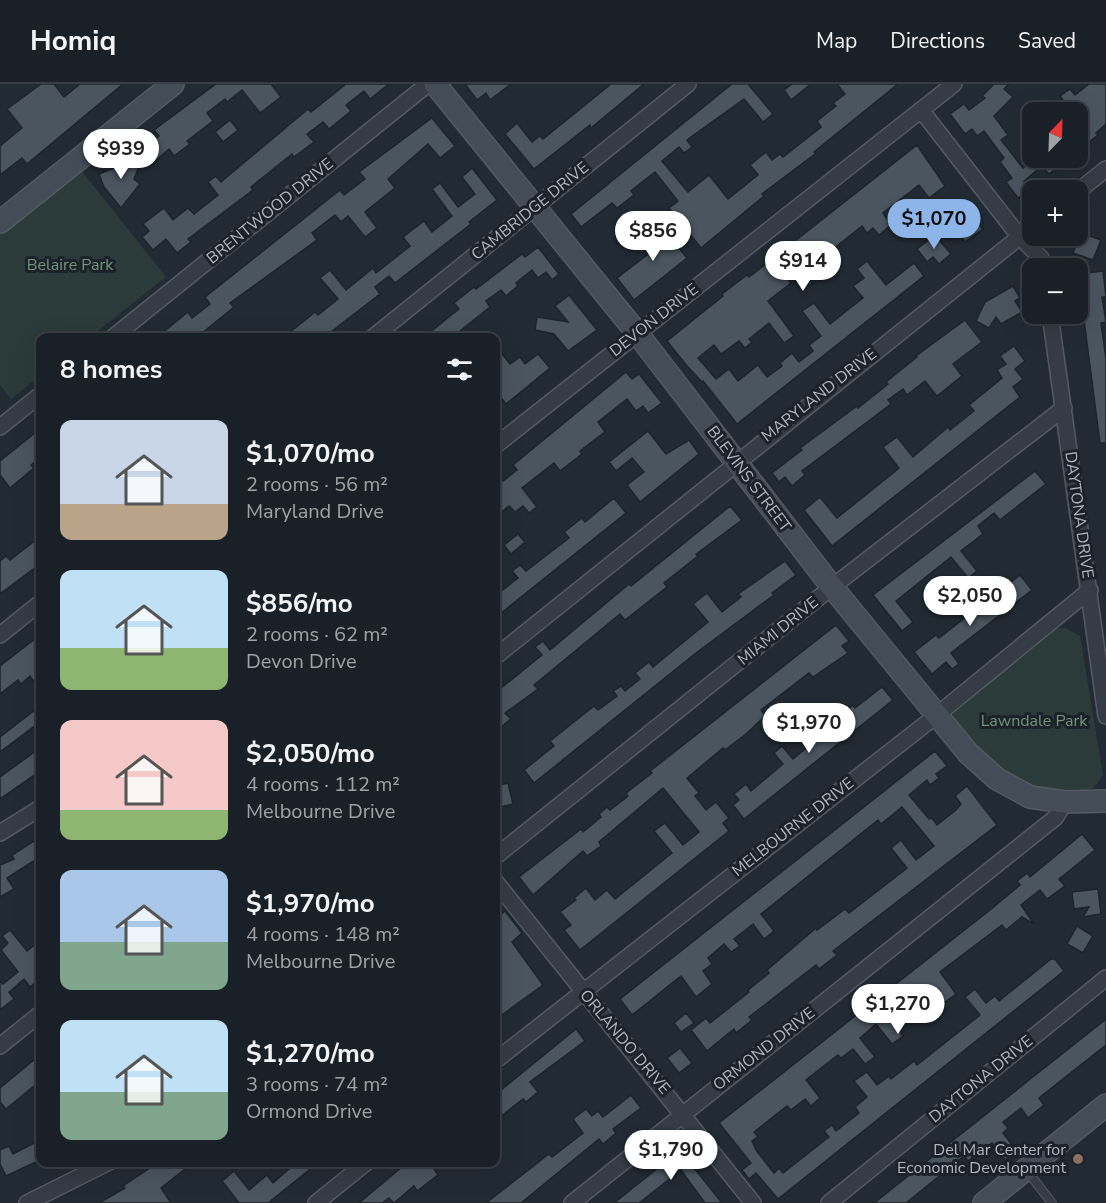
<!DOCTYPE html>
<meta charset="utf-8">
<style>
:root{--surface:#1a2027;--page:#272d33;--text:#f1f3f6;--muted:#9fa3a7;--line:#383e44;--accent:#8db5e9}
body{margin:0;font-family:"Nunito Sans",sans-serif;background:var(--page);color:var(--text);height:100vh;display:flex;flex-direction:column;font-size:22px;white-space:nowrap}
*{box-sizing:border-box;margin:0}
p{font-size:20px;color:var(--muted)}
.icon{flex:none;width:33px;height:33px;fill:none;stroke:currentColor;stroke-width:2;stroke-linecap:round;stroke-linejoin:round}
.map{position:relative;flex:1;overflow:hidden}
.panel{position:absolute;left:36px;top:249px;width:464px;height:834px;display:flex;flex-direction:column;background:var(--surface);border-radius:12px;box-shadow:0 6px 24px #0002,0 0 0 2px var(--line)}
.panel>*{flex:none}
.needle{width:39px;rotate:23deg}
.tools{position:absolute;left:1022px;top:18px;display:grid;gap:12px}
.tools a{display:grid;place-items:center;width:66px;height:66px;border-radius:12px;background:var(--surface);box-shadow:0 6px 24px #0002,0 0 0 2px var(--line);font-size:30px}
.price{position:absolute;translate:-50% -51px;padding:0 14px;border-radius:21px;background:#fff;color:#222;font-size:20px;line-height:39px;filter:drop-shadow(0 2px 3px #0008)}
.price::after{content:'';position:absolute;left:50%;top:36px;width:18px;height:14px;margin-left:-9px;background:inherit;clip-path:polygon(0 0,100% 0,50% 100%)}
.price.selected{background:var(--accent);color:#111}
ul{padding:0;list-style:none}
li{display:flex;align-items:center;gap:18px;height:150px;padding:0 24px}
li span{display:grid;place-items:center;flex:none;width:168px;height:120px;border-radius:12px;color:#555}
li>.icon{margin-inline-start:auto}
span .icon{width:72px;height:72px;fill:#fffc;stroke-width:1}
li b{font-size:26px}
h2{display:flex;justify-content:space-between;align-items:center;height:72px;padding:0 24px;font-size:26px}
header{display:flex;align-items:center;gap:36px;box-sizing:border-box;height:84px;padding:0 30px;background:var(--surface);border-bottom:2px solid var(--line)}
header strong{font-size:28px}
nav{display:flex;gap:33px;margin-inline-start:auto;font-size:21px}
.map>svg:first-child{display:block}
.green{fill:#2a3b3a}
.building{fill:#4b555f;stroke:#1d242b;stroke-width:1.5}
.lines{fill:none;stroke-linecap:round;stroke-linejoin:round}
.lane-casing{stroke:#535a62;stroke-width:10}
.street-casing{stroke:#535a62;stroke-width:18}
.secondary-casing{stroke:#535a62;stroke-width:24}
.lane{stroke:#353c45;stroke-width:8}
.street{stroke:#353c45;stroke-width:15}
.secondary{stroke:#444c57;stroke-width:21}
.education-dot{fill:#8d6e63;stroke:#1b2229;stroke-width:2}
.labels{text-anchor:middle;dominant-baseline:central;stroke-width:6;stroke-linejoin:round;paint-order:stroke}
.street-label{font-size:16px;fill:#b0b7c1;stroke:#1b2229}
.park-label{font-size:16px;fill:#729578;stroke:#1b2229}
.poi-label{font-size:16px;fill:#b0b7c1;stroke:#1b2229;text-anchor:end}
</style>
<header>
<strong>Homiq</strong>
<nav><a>Map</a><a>Directions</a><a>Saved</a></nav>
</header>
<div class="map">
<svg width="1106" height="1119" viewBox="0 0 1106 1119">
<rect width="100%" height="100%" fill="#222b34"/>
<g class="green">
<path d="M80,85L166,193L90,253L40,254V292L11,315L0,301V148Z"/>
<path d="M1065,544L1080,552L1103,691C1098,698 1095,704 1087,707C1065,716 1012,698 994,683C979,670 967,651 954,636L953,630L956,620L1051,545Z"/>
</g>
<g class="building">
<path d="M41,0H54L64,13L80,0H123L27,80L22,74L0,91V62L22,44L7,25Z"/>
<path d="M216,0H271L281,13L260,29L242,6L227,18L225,15L207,29L213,37L187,57L190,60L174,72L169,65L154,78L143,65L159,52L154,46Z"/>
<path d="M346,0H389L370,15L364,7L346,21L351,27L329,45L323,38L307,50L314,58L294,73L292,70L251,103L253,106L188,155L191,158L177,169L166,155L153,166L142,153L149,147L143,140L164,124L173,136L188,124L194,130L218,111L208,98L216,92L221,98L308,25L311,28Z"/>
<path d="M465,0H511L490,16L486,9L477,16Z"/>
<path d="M611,0H644L591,44L590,41L534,85L505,50L517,39L532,58L540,52L543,55Z"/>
<path d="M732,0H748L773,30L763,38L744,15L687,56L692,63L684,69L679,63L662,77L688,108L709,91L728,115L758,91L750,81L766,68L772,76L780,70L783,73L821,43L817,37L836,22L833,19L845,10L837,0H898L814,68L815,70L762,110L764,112L701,164L669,124L678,117L655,88L631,107L634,111L617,124L612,119L581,143L571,130Z"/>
<path d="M792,0H811L791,16L784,6Z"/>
<path d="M994,0H1009L1004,5L1013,13L994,32L1008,51L1001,56L1023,84L1036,74H1069L1049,90L1042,82L1024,97L1030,105L1018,114L1006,98L1012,94L1000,78L1004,74L984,47L977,52L972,45L965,50L950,30L964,20L969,26L985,14L982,12Z"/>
<path d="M1089,0H1106V40L1096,49L1098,51L1077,67V28H1072L1060,12L1070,5L1075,11Z"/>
<path d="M432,34L455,62L440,74L428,60L388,95L395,104L365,128L377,144L365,153L348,132L341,138L335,131L312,149L317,156L230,219L234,223L196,254H156L188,228L192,234L210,220L205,213L340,106L344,111L365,95L359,88Z"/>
<path d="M230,36L238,46L223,58L215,48Z"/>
<path d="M917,61L945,102L929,114L919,101L883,129L891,141L879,151L873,144L867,149L862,142L822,174L833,187L819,197L803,178L785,192L791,199L768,217L794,252L784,259L769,239L749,255L752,258L745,264L739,257L721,270L714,261L698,274L716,295L729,285L738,297L758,281L767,293L782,282L780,279L792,269L799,278L813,267L809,261L821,252L802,227L814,219L830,240L863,214L853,202L864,194L857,185L867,177L886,201L914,179L924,192L737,340L703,297L702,298L687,282L667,257L723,212L722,210L747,191L749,193Z"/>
<path d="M119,73H133L138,85L134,95L140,100L121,124L104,103L99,90L121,81Z"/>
<path d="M472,84L497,116L469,138L471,140L395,199L389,192L375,203L380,210L323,254H283L315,228L318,231L338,215L320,194L330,186L346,206L373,184L376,189L410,162L403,153L424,137L432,148L452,132L432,105L440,99L458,123L475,110L462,93Z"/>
<path d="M968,127L983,145L965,158L956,146L964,139L960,133Z"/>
<path d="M655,135L687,174L634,216L617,194L656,164L641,146Z"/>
<path d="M1081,149L1101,156L1093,176L1073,169Z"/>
<path d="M935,151L951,170L939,180L933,173L927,178L917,165Z"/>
<path d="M538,163L559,190L552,196L546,188L538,194L532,186L516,199L518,202L506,212L501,206L486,217L490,223L460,247L462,249L456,254H423L459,225L454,219L474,203L476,205L522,170L525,173Z"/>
<path d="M1103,187L1106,213H1102L1106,238L1101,239L1106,275V359H1100L1078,190Z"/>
<path d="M1013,202L1020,214L1015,217L1022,228L1001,240L996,233L989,244L976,237L985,218Z"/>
<path d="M569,211L597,246L568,267L554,250L535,246L537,233L568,238L555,222Z"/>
<path d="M965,236L982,258L953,280L962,292L937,312L925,297L907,311L903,305L888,316L891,320L802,387L805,391L792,402L785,393L779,398L772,389L802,366L800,364L857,322L858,324L888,300L886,298L917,273L916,272Z"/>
<path d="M495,261L510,280L520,273L525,280L538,270L550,284L506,320L495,306Z"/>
<path d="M1014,262L1025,277L1015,285L1023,295L1013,303L1020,313L832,462L804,426L820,413L837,434L899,384L883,363L897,353L913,373L948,343L950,346L974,327L969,321L1002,294L997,286L1006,280L1000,272Z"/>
<path d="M626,288L632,295L639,290L662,319L648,329L643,322L636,327L627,315L598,338L605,348L580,367L582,370L560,387L554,379L522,404L537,423L529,429L523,422L515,428L509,422L495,433V388L503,397L517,386L513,381Z"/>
<path d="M40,345V374L31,381L34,384L10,404L0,391V377Z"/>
<path d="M648,347L666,370L689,356L699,370L640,418L627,401L644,388L632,374L616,387L609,378Z"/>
<path d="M1035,387L1046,400L1000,436L994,429L978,442L983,450L961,467L977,487L968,494L951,473L896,517L913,538L902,547L873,511Z"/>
<path d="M614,414L626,429L495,534V512L518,494L512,487L520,481L526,487L534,481L569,454L564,448L582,434L585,438Z"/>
<path d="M730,422L742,436L696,470L698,472L664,499L667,503L625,536L620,530L534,601L538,605L505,629L511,635L501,643L495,637V609L542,571L535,563L543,557L550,566L629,500L631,502Z"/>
<path d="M518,450L525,458L511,470L504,461Z"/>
<path d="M36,456L40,461V480L0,510V477L6,472L10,476Z"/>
<path d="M785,477L796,491L772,509L774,511L696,569L534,699L524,686L554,662L550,657L594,622L598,626L617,612L613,607L621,602L625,607L640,595L635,589L649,578L653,583L708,538L693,520L707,509L722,528L741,513L738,510Z"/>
<path d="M1020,491L1032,506L951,569L959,580L952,585L946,578L932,590L914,568L936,551L939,554Z"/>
<path d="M836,541L849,557L842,562L848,569L813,593L809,589L761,626L765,632L746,650L725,666L723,664L687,694L699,709L695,712L706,726L716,718L729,734L723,739L729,747L580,866L564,846L571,841L560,828L576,816L574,814L586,804L595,816L607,806L615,815L672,769L654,747L665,739L683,761L699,748L663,704L599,758L601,762L587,772L583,767L533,811L519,793L581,745L583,748L601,733L599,730L607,723L610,726L628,712L626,709L652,689L650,687Z"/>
<path d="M40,551V606L30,592L21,600L18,596L0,610V582Z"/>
<path d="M882,603L893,616L744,735L733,721L739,716L734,710L746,700L751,707L783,680L774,669L782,662L793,675L841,635L839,633L853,621L855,624Z"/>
<path d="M40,622V638L0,668V653Z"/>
<path d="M40,664V687L0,715V693Z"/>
<path d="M935,667L947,682L936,690L939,694L930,701L927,696L909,711L929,735L932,734L937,741L956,726L961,720L955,712L967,702L997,741L833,867L837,871L819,885L816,881L749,933L752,936L736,949L734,945L707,967L691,946L706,934L710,939L749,908L748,906L769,889L767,886L816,844L817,846L845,825L849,829L907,784L891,764L901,756L916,776L934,762L902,723L881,740L878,736L761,830L774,847L764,855L753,840L734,855L740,862L731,868L724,860L708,874L712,880L703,887L712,900L696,913L681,892L632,931L620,915Z"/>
<path d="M508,699L513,720L495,724V702Z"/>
<path d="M1082,750L1095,766L1059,795L1065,802L1047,815L1040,806L1021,821L1034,840L1022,833L1006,846L1002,841L940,888L956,910L945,918L934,905L924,913L920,908L888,933L903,952L892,960L876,940L860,954L875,973L865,980L853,965L841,974L838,971L806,996L820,1014L811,1022L805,1015L791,1026L787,1022L754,1048L758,1053L752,1057L756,1066L774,1089L779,1084L783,1089L829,1053L824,1047L832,1041L836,1047L859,1029L855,1023L867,1013L854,997L867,988L877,1001L889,992L891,995L914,977L917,981L980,931L965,913L975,905L986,919L995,912L999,917L1051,875H1055L1064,887L778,1115L756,1089L749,1095L742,1086L751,1079L719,1039L990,826L1020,801L1017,797L1027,789L1030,793Z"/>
<path d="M37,755L40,760V773L7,794L14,805L0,813V781L14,775L12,771Z"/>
<path d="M1098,805L1101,830L1083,833L1089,823L1074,825L1072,808Z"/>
<path d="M505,827L522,849L512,858L543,901L495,936V835Z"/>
<path d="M1077,842L1093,852L1083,869L1067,860Z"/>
<path d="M10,846L27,867L40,856V895L30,903L24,895L9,908L14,915L0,926V897L3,900L18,888L1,866L8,859L2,852Z"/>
<path d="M686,929L694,939L681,948L674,939Z"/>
<path d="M1106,935V961L1039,1014L1044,1021L1028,1034L1021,1024L1003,1038L1008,1044L1003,1049L1017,1067L1005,1076L992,1059L968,1077L964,1072L906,1119H874Z"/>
<path d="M576,945L585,957L530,998L538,1008L526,1018L523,1015L495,1037V999L501,1006Z"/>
<path d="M680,964L692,979L679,989L667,974Z"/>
<path d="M35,975L40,982V997L6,1025L0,1018V1004Z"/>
<path d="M631,1011L641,1024L613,1045L616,1049L603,1060L599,1055L521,1119H486L549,1070L552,1073L583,1049L573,1035L586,1025L592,1032L598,1027L603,1033Z"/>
<path d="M40,1056V1076L6,1092L0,1080V1066L9,1062L13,1070Z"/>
<path d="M683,1064L693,1077L690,1079L722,1119H705L681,1086L639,1119H614Z"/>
<path d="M159,1078H194L161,1104L171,1119H99L125,1104L123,1102Z"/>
<path d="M297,1078H319L268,1119H239L222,1097L234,1087L249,1106L267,1091L273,1099Z"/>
<path d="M408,1078H429L438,1091L417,1107L414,1102L394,1119L389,1114L382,1119H359Z"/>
</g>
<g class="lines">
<g class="lane-casing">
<path id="lane" d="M1027,1087L1052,1119"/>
</g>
<g class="street-casing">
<g id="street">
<path d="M921,26L1019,152L1041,174L1043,184"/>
<path d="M1077,108L1106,85"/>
<path d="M1050,230L1106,632"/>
<path d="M112,254L428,0"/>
<path d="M372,254L688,0"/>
<path d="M0,343L40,311"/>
<path d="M495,362L954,0"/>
<path d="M0,551L40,519"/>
<path d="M495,573L1032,143"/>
<path d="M0,749L40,724"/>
<path d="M495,773L832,503L1064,324"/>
<path d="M495,797L753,1119"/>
<path d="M0,962L40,930"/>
<path d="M495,977L937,631L1090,506"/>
<path d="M27,1119L109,1078"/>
<path d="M316,1119L367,1078"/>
<path d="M572,1119L1055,734L1065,718"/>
<path d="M829,1119L1106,894"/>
</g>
</g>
<g class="secondary-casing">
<g id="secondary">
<path d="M435,0L637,249L832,503L968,669L997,695L1030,713L1065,718L1106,717"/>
<path d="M0,138L173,0"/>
<path d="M984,1119L1106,1021"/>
</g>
</g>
<use href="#lane" class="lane"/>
<use href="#street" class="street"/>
<use href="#secondary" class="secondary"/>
</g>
<circle class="education-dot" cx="1078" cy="1075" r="6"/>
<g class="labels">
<g class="street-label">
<text transform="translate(270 127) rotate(-39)">BRENTWOOD DRIVE</text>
<text transform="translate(530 127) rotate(-39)">CAMBRIDGE DRIVE</text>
<text transform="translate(654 236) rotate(-38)">DEVON DRIVE</text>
<text transform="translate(819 311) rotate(-38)">MARYLAND DRIVE</text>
<text transform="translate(749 395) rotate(53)">BLEVINS STREET</text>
<text transform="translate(1079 431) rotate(82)">DAYTONA DRIVE</text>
<text transform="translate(778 547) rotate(-39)">MIAMI DRIVE</text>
<text transform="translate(793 743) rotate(-38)">MELBOURNE DRIVE</text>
<text transform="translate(625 958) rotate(50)">ORLANDO DRIVE</text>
<text transform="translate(764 965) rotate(-38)">ORMOND DRIVE</text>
<text transform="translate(981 995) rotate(-39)">DAYTONA DRIVE</text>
</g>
<g class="park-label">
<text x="70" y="181">Belaire Park</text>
<text x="1034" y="637">Lawndale Park</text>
</g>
<g class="poi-label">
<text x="1066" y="1066">Del Mar Center for<tspan x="1066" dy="18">Economic Development</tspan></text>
</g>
</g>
</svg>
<div class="tools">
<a><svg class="needle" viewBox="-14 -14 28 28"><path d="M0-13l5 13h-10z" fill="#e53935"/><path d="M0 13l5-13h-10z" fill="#9fa3a7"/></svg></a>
<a>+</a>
<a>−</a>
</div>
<b class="price" style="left:121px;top:96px">$939</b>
<b class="price selected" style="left:934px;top:166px">$1,070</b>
<b class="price" style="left:653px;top:178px">$856</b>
<b class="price" style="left:803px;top:208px">$914</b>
<b class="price" style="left:970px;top:543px">$2,050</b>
<b class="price" style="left:809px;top:670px">$1,970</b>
<b class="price" style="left:898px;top:951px">$1,270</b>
<b class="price" style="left:671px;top:1097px">$1,790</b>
<section class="panel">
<h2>8 homes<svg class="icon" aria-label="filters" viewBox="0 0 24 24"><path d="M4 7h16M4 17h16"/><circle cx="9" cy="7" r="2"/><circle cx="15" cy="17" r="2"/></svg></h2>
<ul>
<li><span style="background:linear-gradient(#c9d6e8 70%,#b9a48a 0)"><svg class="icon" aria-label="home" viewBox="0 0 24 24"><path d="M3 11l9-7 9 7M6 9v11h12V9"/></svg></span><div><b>$1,070/mo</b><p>2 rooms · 56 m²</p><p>Maryland Drive</p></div></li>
<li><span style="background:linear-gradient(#bfe0f5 65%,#8fb573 0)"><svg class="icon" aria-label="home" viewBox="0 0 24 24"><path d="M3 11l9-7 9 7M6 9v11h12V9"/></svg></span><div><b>$856/mo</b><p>2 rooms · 62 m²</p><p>Devon Drive</p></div></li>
<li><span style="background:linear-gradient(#f6c9c9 75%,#8fb573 0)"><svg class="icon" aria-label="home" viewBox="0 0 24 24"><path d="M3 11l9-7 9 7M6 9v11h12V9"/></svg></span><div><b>$2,050/mo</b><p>4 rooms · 112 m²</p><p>Melbourne Drive</p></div></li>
<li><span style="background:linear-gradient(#a9c7e8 60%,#7fa58c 0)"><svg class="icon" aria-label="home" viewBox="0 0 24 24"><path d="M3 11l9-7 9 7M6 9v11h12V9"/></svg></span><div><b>$1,970/mo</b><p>4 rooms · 148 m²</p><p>Melbourne Drive</p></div></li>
<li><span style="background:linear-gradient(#bfe0f5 60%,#7fa58c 0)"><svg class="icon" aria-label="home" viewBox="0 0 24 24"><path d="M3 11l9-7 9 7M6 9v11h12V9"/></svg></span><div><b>$1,270/mo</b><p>3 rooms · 74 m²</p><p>Ormond Drive</p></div></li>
</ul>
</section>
</div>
